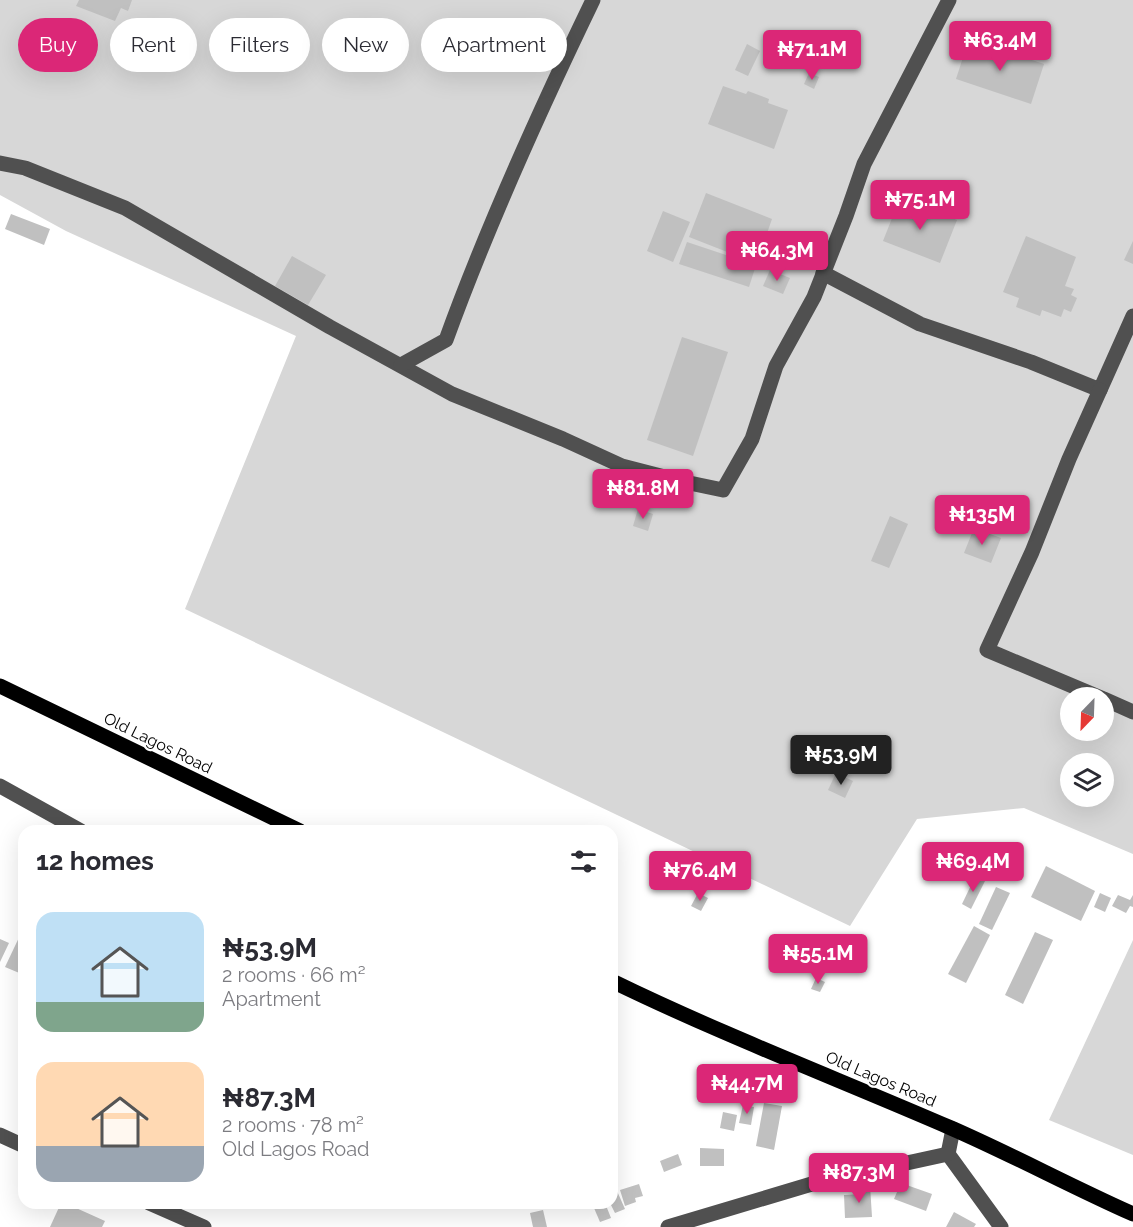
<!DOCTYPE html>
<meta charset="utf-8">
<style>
:root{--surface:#fff;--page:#f7f7f7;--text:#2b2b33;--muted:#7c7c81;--accent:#db2777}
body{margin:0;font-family:Raleway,sans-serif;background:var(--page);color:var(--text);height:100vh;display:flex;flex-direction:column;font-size:22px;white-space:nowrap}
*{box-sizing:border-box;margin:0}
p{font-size:20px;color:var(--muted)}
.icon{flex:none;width:33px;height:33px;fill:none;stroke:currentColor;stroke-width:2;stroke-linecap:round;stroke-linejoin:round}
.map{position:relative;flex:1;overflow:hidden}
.details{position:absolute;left:18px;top:825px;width:600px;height:384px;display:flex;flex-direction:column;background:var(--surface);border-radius:18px;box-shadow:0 6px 24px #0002}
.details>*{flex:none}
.banner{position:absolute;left:18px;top:18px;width:600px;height:54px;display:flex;gap:12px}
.needle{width:39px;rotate:203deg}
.fabs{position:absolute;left:1060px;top:687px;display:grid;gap:12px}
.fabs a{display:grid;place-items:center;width:54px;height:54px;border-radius:50%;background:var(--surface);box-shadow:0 6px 24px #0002;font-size:30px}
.price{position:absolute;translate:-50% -51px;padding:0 14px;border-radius:6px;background:var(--accent);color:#fff;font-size:20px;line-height:39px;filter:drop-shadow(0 2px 3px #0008)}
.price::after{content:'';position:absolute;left:50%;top:36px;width:18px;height:14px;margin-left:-9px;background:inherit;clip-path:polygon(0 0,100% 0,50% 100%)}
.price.selected{background:#222;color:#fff}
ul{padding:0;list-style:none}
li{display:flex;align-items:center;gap:18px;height:150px;padding:0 18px}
li span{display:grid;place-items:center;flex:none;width:168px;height:120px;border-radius:18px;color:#555}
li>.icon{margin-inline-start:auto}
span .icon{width:72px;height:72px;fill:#fffc;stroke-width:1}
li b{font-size:26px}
h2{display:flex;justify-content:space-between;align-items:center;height:72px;padding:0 18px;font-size:26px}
.chip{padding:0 21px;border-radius:27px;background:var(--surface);box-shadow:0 6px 24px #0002;font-size:21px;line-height:54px}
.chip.selected{background:var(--accent);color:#fff}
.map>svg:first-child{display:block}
.green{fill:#d7d7d7;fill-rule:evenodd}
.building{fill:#c0c0c0}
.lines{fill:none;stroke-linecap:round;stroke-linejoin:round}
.minor{stroke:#505050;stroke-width:15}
.major{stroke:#000;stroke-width:15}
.labels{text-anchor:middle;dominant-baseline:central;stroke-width:4.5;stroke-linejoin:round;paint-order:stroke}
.street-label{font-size:16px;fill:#000;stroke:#fff}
</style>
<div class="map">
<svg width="1133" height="1227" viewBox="0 0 1133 1227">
<rect width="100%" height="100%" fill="#fff"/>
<g class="green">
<path d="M0,0H1133V854L1024,808L917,819L850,926L185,609L296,336L66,231L0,195ZM1071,698H1104V730H1071ZM1071,764H1104V796H1071Z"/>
<path d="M1133,940V1155L1049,1120Z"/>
</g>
<g class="building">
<path d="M79,0H132L128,11L121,8L115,21L76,6Z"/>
<path d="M969,39L1044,64L1031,104L956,79Z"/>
<path d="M747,44L760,51L748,76L735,70Z"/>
<path d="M809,73L819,77L814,89L804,84Z"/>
<path d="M723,86L746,94L748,91L769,99L768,103L788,110L774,149L708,124Z"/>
<path d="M706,193L772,219L764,242L754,238L745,259L689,237Z"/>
<path d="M900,198L957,220L940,263L883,241Z"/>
<path d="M663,211L690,222L673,262L647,251Z"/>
<path d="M11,214L50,229L44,245L5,229Z"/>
<path d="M1026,236L1076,257L1065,286L1074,289L1071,295L1077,298L1071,312L1064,309L1061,317L1042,310L1040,316L1016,307L1019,298L1003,292Z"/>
<path d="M1133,241V264L1124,260Z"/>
<path d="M687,242L756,265L749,287L679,264Z"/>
<path d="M292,256L326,275L308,305L275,286Z"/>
<path d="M770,270L790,278L783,294L763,286Z"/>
<path d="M682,337L728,352L693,456L647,440Z"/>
<path d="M638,509L653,514L648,531L633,526Z"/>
<path d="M890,516L908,524L889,568L871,561Z"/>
<path d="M974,528L1001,538L991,563L964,553Z"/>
<path d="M836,773L853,781L845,798L828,790Z"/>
<path d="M1046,866L1095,891L1081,921L1031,897Z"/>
<path d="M975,877L985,881L971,909L962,904Z"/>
<path d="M996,887L1010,893L992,930L979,924Z"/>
<path d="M698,893L708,898L701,911L691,906Z"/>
<path d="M1100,893L1111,898L1105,912L1094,907Z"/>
<path d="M1118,895L1130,900L1133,895V907L1130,906L1126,913L1112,906Z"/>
<path d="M974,926L990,935L966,983L948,974Z"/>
<path d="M24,927V975L5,967Z"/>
<path d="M1035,932L1053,940L1023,1004L1005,995Z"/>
<path d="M0,939L9,943L0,962Z"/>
<path d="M816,978L825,982L820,992L811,989Z"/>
<path d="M764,1103L782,1106L774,1150L756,1146Z"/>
<path d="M743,1105L754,1107L751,1125L739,1123Z"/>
<path d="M723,1112L737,1115L734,1131L720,1128Z"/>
<path d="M700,1148L724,1149V1166H700Z"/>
<path d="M678,1154L682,1165L664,1172L660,1161Z"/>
<path d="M901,1183L932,1194L926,1211L894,1199Z"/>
<path d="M639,1184L643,1196L635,1198L636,1202L625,1206L620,1190Z"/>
<path d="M870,1185L872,1217L845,1218L844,1195L861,1194V1186Z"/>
<path d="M617,1191L625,1209L615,1213L610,1203H612V1193Z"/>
<path d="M61,1203H65L105,1221L102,1227H50Z"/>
<path d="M605,1203L611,1218L600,1222L594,1208Z"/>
<path d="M543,1210L547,1227H533L530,1213Z"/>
<path d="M954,1212L976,1224L974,1227H946Z"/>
</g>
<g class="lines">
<g class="minor">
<path d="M0,163L25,168L125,208L330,327L452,394L563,439L622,466L680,481L723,490L752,439L776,366L814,297L846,216L864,164L949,0"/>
<path d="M823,273L920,324L1031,362L1100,390L1133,316"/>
<path d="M401,365L446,340C488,224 539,112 593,0"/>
<path d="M1100,390L1069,459L1032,552L987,650L1101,698"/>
<path d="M1104,699L1133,712"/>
<path d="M0,786L81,831"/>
<path d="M953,1129L948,1154L1001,1227"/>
<path d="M0,1135L24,1146"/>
<path d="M149,1203L204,1227"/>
<path d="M668,1227L815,1183L948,1154"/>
</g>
<g class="major">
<path d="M0,686L300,831"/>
<path d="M612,981C723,1035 838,1079 951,1128C1013,1155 1072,1187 1133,1214"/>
</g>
</g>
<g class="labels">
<g class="street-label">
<text transform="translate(158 743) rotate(26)">Old Lagos Road</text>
<text transform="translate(881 1079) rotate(23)">Old Lagos Road</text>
</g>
</g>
</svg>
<div class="fabs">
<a><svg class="needle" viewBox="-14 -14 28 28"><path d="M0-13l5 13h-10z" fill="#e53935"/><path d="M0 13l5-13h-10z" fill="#7c7c81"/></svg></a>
<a><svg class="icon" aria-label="layers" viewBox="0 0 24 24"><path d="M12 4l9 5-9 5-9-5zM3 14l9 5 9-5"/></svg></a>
</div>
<b class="price" style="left:1000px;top:72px">₦63.4M</b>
<b class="price" style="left:812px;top:81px">₦71.1M</b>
<b class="price" style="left:920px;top:231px">₦75.1M</b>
<b class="price" style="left:777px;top:282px">₦64.3M</b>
<b class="price" style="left:643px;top:520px">₦81.8M</b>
<b class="price" style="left:982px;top:546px">₦135M</b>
<b class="price selected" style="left:841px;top:786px">₦53.9M</b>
<b class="price" style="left:973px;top:893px">₦69.4M</b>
<b class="price" style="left:700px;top:902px">₦76.4M</b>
<b class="price" style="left:818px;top:985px">₦55.1M</b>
<b class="price" style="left:747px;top:1115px">₦44.7M</b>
<b class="price" style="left:859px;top:1204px">₦87.3M</b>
<div class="banner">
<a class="chip selected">Buy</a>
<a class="chip">Rent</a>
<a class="chip">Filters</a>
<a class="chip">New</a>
<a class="chip">Apartment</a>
</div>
<section class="details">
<h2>12 homes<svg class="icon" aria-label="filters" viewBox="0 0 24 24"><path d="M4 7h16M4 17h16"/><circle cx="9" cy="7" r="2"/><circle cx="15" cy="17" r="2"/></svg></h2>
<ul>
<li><span style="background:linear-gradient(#bfe0f5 75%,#7fa58c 0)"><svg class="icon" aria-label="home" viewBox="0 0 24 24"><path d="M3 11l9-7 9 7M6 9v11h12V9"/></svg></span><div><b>₦53.9M</b><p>2 rooms · 66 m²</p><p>Apartment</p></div></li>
<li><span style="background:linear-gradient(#ffd9b3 70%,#9aa5b1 0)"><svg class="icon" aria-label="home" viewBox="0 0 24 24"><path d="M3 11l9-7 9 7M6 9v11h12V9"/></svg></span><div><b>₦87.3M</b><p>2 rooms · 78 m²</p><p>Old Lagos Road</p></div></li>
</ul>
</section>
</div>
